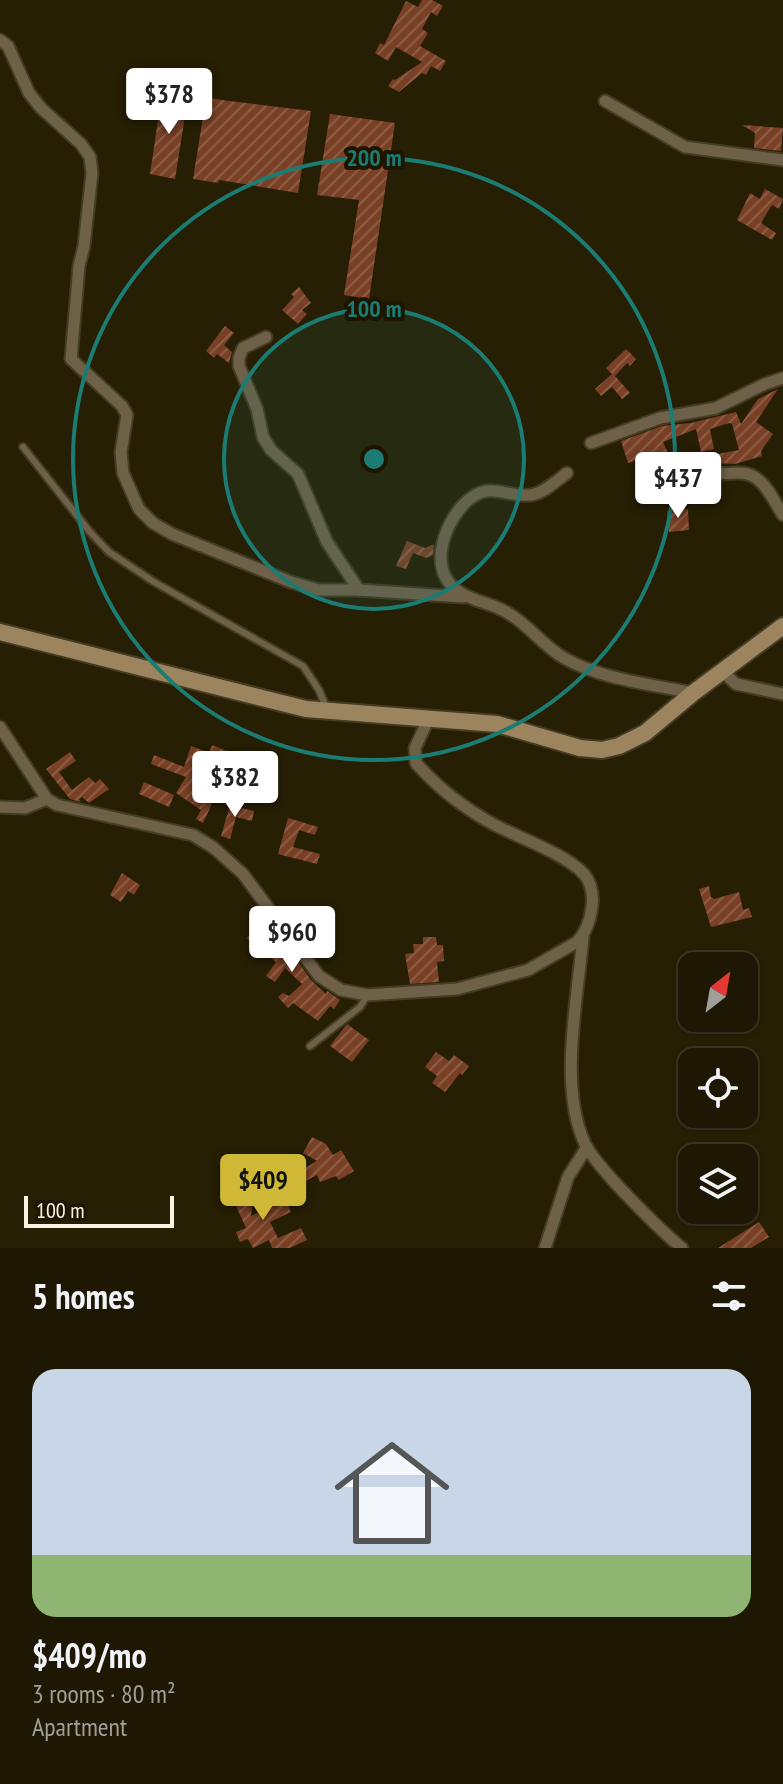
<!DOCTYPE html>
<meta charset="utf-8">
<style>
:root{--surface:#1d1703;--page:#2a2412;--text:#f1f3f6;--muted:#a09f9a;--line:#3b3625;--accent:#d0b837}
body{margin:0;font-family:"PT Sans Narrow",sans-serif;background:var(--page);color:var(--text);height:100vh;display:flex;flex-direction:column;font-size:30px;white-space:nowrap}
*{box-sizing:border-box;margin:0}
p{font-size:26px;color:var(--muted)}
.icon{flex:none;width:44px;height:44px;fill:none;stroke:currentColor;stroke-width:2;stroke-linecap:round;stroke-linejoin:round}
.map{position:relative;height:1248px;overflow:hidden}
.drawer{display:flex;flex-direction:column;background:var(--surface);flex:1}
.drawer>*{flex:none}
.needle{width:52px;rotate:31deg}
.controls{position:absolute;left:678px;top:952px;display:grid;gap:16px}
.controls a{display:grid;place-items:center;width:80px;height:80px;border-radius:16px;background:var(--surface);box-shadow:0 2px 6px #0004,0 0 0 2px var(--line);font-size:40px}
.scale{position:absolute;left:24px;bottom:20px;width:150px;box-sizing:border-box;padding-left:8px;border:4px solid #f8f3e3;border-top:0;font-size:22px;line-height:28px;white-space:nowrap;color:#f8f3e3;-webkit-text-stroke:6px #1d1500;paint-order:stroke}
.price{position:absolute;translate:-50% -68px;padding:0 18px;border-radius:8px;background:#fff;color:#222;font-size:26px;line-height:52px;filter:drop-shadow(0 2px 4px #0008)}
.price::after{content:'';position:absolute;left:50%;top:48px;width:24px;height:18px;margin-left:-12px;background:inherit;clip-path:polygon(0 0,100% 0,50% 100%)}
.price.selected{background:var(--accent);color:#111}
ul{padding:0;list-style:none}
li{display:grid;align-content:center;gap:16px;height:424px;padding:0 32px}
li span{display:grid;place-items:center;height:248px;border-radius:24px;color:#555}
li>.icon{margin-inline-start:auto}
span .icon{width:144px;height:144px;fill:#fffc;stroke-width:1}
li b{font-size:34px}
h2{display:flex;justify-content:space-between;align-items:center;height:96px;padding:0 32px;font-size:34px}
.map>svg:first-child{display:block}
.building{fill:url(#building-hatch)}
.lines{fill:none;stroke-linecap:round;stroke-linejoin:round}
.lane-casing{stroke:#443d23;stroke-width:10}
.street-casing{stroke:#443d23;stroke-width:15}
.secondary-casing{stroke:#443d23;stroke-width:20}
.lane{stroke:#6f6049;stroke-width:6}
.street{stroke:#6f6049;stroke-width:11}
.secondary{stroke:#9c845e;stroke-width:16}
.ring{fill:none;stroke:#1b7c74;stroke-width:4}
.centre{fill:#1b7c74;stroke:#1d1500;stroke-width:4}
.ring-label{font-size:24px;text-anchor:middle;font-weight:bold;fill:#1b7c74;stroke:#1d1500;stroke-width:8;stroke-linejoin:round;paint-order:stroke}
</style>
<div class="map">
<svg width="783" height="1248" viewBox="0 0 783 1248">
<defs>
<pattern id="building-hatch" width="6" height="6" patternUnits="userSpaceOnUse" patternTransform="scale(2)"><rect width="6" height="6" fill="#794025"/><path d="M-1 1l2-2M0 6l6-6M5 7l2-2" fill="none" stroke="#8d5c44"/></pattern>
</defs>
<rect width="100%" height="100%" fill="#271f04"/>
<g class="building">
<path d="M422,0H432L443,6L437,16L431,12L422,29L428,33L420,46L446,61L440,71L431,66L426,75L422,73L399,92L388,86L393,79L395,80L422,62L396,47L388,61L375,53L380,43L384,45L406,1L418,7Z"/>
<path d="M162,93L188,97L175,179L150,174Z"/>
<path d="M206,98L311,111L298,193L219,180L218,183L193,179Z"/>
<path d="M330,114L395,123L369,299L344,295L359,200L317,195Z"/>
<path d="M742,125L783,128L781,151L754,148L755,133Z"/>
<path d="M765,189L783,199L779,209L772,205L761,223L776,233L772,240L737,220L750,193L760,199Z"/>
<path d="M299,287L311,303L302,310L307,314L298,324L282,310L294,297L291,294Z"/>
<path d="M225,326L234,333L224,345L232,352L229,363L217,354L214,358L206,351Z"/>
<path d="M626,349L636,359L630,366L627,363L615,376L630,393L622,399L612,387L601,396L595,389L612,374L606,368Z"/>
<path d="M778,389L756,422L773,434L761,451L762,456L735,464L714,463L712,455L739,450L732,424L729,423L710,429L714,449L701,452L696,429L663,442L672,462L652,471L646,457L628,463L621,441L662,426L691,423L736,412L741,424L758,399Z"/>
<path d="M688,509L689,530L669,532L667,511Z"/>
<path d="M407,541L425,548L434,544L433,555L426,558L413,553L406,569L396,566Z"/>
<path d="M212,745L249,760L248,763L262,768L258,778L207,758Z"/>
<path d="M191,746L207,752L192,792L212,804L203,823L196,819L201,810L176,793L186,777L151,764L154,755L184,767Z"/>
<path d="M70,752L76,761L59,772L72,790L89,777L95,783L100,779L109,789L89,803L82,797L79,799L81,802L70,799L46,769Z"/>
<path d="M144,782L174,795L169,807L139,794Z"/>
<path d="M230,805L254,811L252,821L236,817L230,839L221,836Z"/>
<path d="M288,818L318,827L315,835L299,830L293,847L320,854L317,864L278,854Z"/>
<path d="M122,873L140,885L134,895L128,891L121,902L110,895Z"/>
<path d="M709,886L711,897L714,899L739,892L743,910L749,908L752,917L711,927L699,889Z"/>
<path d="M263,915L278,935L270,943L299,963L311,980L326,994L327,991L340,1000L334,1009L330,1006L318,1021L293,1003L288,1008L278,997L283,993L289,996L302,984L285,968L275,982L266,976L276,962L247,938Z"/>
<path d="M423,937H436L437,945H443L444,961L437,962L439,982L410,984L405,954L414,953L413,944H423Z"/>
<path d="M347,1024L369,1040L352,1062L330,1046Z"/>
<path d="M436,1052L449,1061L454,1055L469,1066L462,1075L460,1073L445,1092L432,1083L437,1076L425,1067Z"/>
<path d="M312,1137L326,1144L333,1155L341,1150L354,1171L339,1180L336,1176L320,1182L317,1175L306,1181L301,1170L317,1161L303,1153Z"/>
<path d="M232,1186L254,1188L251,1216L285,1200L291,1212L270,1222L278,1238L301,1228L307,1240L290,1248H272L269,1240L253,1248L248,1239L240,1242L236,1232L246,1228L231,1195Z"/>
<path d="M759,1222L769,1237L751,1248H718Z"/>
</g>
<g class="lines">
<g class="lane-casing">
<g id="lane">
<path d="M23,447L90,532L109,552L154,582L303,666L319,690L326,707"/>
<path d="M310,1046L360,1007L367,996"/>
</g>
</g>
<g class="street-casing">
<g id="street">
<path d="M0,40L8,46L29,93L41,108L81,144L90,157L92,173L84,246L79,266L71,359L122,406L127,415L121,452L123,473L139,509L153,523L172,534L291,582L319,590H359"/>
<path d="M605,101L685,147L783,160"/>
<path d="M266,337L243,348L239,358V366L257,409L263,437L271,450L298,474L327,542L359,590L463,597"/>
<path d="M591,443L660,418L716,408L765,384L783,378"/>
<path d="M696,462C720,484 737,465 756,478C768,486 775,503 783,515"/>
<path d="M567,473C556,481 544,493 531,495C503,498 489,478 463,505C443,527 428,570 458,591C473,602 493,603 508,613C529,625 543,646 564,658C603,680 651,684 693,693"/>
<path d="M722,671L736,684L783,694"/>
<path d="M0,727L47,799L57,805L193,835L214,848L243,874L319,976L341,990L367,995L457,989L528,970L577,942C592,926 599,892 584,874C566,854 517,837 493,824C464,808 438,788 416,763L415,748L428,720"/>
<path d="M0,807L25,808L47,799"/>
<path d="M583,936C578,998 558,1086 585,1144C597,1168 659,1229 682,1248"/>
<path d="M545,1248L568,1177L587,1147"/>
</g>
</g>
<g class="secondary-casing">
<path id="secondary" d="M0,632L306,709L497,724L580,748L602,750L619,746L645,733L693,693L783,626"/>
</g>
<use href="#lane" class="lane"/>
<use href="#street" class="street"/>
<use href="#secondary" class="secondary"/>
</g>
<circle cx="374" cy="459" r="150" fill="#1b7c74" fill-opacity=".12"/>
<g class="ring">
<circle cx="374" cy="459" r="150"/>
<circle cx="374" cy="459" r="301"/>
</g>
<circle cx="374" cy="459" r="12" class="centre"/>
<g class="ring-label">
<text x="374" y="166">200 m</text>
<text x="374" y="317">100 m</text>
</g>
</svg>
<div class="controls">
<a><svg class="needle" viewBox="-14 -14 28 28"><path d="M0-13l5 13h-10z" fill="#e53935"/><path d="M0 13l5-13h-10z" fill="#a09f9a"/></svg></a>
<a><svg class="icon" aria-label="locate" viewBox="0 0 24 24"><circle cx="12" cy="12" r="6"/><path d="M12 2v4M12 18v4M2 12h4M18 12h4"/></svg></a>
<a><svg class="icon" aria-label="layers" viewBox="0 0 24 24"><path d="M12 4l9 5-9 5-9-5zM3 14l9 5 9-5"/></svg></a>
</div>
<div class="scale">100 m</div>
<b class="price" style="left:169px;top:136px">$378</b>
<b class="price" style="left:678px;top:520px">$437</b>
<b class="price" style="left:235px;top:819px">$382</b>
<b class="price" style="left:292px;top:974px">$960</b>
<b class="price selected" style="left:263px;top:1222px">$409</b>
</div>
<section class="drawer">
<h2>5 homes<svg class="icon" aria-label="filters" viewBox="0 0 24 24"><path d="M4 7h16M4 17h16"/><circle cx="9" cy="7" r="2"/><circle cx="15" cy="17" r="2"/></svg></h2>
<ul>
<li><span style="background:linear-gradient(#c9d6e8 75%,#8fb573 0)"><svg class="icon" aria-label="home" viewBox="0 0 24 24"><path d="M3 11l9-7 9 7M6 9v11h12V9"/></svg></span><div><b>$409/mo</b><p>3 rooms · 80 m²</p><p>Apartment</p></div></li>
</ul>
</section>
